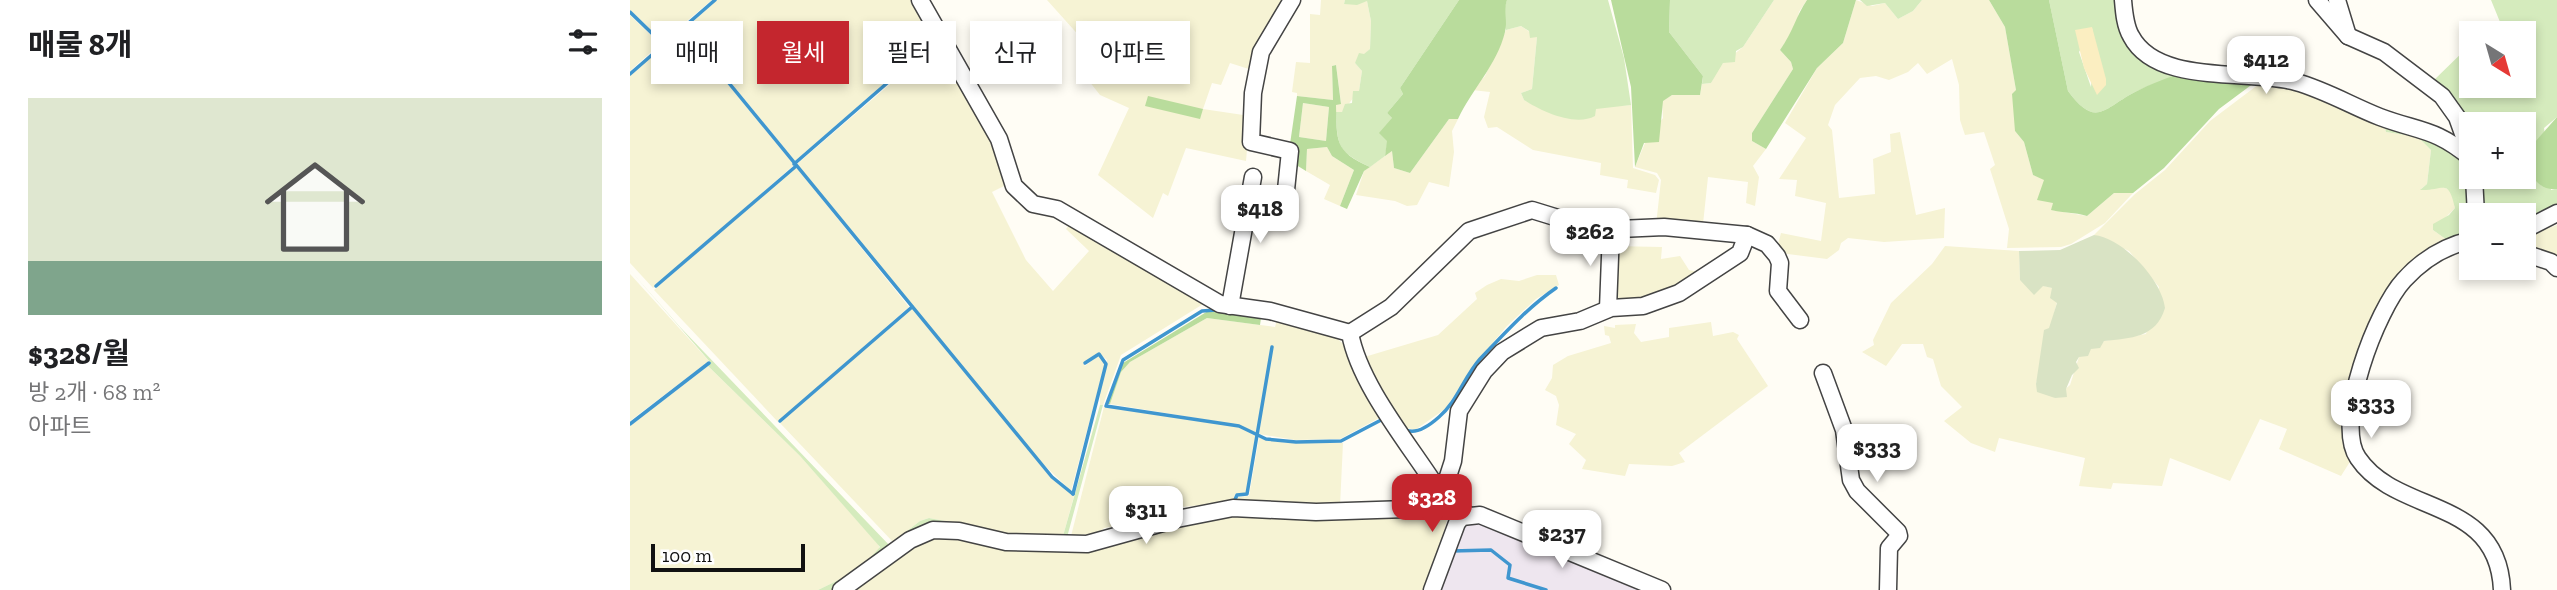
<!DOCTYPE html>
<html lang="ko">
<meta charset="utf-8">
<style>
:root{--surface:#fff;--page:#f2f2f2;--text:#202124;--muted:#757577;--line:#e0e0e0;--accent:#c4262e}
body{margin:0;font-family:"Zilla Slab","Noto Sans KR",serif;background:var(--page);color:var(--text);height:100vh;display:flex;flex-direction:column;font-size:26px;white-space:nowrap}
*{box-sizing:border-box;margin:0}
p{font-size:23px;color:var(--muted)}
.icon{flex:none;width:38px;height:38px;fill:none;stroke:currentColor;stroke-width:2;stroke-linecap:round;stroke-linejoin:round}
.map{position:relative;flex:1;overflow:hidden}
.drawer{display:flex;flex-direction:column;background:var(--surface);width:630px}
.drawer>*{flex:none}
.guide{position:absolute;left:21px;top:21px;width:665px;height:63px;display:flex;gap:14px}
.needle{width:46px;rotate:143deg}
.buttons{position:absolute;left:1829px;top:21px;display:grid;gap:14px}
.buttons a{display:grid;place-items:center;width:77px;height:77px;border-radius:0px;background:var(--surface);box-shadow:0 4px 10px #0003;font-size:35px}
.scale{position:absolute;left:21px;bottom:18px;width:154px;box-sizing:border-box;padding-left:7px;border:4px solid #111;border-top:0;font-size:19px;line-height:24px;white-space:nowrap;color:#111;-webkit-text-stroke:5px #fff;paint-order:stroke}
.price{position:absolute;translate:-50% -60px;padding:0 16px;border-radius:14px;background:#fff;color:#222;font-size:23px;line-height:46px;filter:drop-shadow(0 2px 4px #0008)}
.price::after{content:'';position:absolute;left:50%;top:42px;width:21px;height:16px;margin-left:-10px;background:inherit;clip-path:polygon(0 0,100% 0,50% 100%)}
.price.selected{background:var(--accent);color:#fff}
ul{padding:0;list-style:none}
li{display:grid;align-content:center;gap:14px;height:371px;padding:0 28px}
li+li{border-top:2px solid var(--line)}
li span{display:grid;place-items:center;height:217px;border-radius:0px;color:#555}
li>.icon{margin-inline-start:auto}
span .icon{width:126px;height:126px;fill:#fffc;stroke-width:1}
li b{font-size:30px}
h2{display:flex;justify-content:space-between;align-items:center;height:84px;padding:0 28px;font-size:30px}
.chip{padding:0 24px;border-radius:0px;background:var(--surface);box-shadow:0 4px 10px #0003;font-size:24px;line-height:63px}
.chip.selected{background:var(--accent);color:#fff}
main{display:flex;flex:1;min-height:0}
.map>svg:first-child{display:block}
.industrial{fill:#eee6ef}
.farmland{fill:#f6f3d4}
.green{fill:#d5ebbd;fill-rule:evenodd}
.forest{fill:#b9dc9c;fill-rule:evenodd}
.sand{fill:#fbeec1}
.cemetery{fill:#d9e3c4}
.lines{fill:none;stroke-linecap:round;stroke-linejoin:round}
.stream{stroke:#3f96cf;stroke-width:3.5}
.minor-casing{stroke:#444;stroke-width:19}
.minor{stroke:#fff;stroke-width:16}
</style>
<main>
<section class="drawer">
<h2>매물 8개<svg class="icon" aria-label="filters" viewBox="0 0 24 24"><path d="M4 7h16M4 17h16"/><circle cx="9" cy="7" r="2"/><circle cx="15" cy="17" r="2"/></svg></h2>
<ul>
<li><span style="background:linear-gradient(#dfe7d0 75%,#7fa58c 0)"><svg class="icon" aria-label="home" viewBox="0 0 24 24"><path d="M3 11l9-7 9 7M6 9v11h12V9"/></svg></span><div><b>$328/월</b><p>방 2개 · 68 m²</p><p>아파트</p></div></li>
</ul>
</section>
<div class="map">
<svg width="1927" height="590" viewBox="0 0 1927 590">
<rect width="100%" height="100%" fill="#fffdf5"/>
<path class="industrial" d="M820,515L853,522L1009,590H797L817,537Z"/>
<g class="farmland">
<path d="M0,0H82L33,41L0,10Z"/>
<path d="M87,0H284L366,143L378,184L362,192L396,260L423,291L459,251L436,229L443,220L578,301L491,355L473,405H470V390L477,360L469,353L453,363L455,366L469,355L475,363L441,491L406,457L167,164L287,61L271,69L165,161L56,28Z"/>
<path d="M417,0H660L625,71L600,63L591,85L582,83L573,109L620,116L616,161L556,148L538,196L533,193L523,218L468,175L499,108L470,95L459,81L484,65L471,43L455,51L452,39Z"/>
<path d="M691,0H715L714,4L737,1L741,21L740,49L725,63L732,71L729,91L712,112H706V104L711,103L706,65L702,66L703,100L667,96V93L662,92L666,62L680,63V14L690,15Z"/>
<path d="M1144,0H1177L1169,12L1166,27L1150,50L1161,62L1163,69L1122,133V141L1136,149L1123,166L1129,177L1125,206L1116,203L1118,182L1078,177L1073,224L1026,225L1031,180L1027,173L1005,167L1015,143L1033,118L1032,101L1042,95H1070L1072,84L1081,83L1088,67L1113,47Z"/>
<path d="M1226,0L1242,6L1255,3L1268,19L1283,11L1292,0H1359L1375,27L1386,90L1385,131L1394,142L1403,175L1414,179L1423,203L1422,210L1457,216L1484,193H1503L1475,223L1441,244L1431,247L1377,248L1379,229L1360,169L1365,165L1354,132L1335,135L1330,120L1329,85L1322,59L1297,74L1288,63L1278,72L1259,80L1246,76L1230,78L1205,105L1198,125L1202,130L1209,198L1245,194L1243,159L1261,152L1260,134L1270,132L1286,215L1315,208L1314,238L1254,242L1218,238L1211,243L1209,250L1197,259L1150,253L1147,248L1151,233L1191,241L1196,203L1165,196L1167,180L1149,179L1176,138L1155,123L1187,68L1213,43Z"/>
<path d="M0,15L30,44L0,71Z"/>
<path d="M891,26L907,37L902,89L891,93L894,100L917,111L1001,105L1003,168L1025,175L1029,180L1026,193L997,188L998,180L970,175L971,163L903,150L867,127L858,128L854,117L860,92L842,90L855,76L876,30Z"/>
<path d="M53,29L164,165L23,288L0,263V75Z"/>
<path d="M1633,81L1648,82L1753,121L1756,132L1788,137L1801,150L1797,184L1791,189L1810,186L1820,190L1823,195L1825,208L1803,230L1817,240L1795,258L1733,354L1723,457L1711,476L1649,449L1657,429L1630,419L1600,481L1540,458L1532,486L1483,483L1481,489L1449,486L1455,458L1369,438L1365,452L1341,443L1314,421L1332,407L1311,386L1303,359L1297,357L1293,344H1272L1256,366L1232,352L1244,345L1243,340L1261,303L1302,264L1315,246L1389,251L1390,280L1422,288L1427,302L1406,384L1425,398L1440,385L1449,357L1461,349L1474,341L1516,334L1529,287L1499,251L1464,235L1505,194L1535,170L1580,121Z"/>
<path d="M673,103L699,107L696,141L669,137Z"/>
<path d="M819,119H828L822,131L824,152L819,187L799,182L787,205L777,206L765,201L726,195L734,171L762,151L764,168L780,173Z"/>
<path d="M697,147L702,156L724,170L710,206L694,199L700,185L676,171L677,149Z"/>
<path d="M166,167L279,307L148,422L24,290Z"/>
<path d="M1927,225V262L1894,250V237Z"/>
<path d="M983,246L1032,247L1031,259L1050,256L1059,270L1073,273L1017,302L983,303Z"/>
<path d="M0,274L79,361L0,421Z"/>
<path d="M907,275H926L929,285L906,299L877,326L849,359L815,409L785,430L774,427L731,358L808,335L847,299L845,293L857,285L871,279L889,281Z"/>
<path d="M282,308L421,478L444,496L433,536L387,535L299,518L290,521L263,542L150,423Z"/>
<path d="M577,318L645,327L647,320L704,336L717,347L751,417L710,439L665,440L629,434L642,344L626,433L609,425L480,404L491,372L500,362Z"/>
<path d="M1081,322L1083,336L1103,332L1109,335L1107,339L1138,386L1049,453L1055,462L1042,466L999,464L995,476L952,469L956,460L939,444L946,434L926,425L929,405L926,396L915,390L922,378L923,365L938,356L981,343L979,336L975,335L974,326L985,328V325L1006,324L1004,333L1011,342L1039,337V328Z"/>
<path d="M78,366L170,456L248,544L250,549L229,570L188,590H0V426Z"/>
<path d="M474,407L608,427L626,436L616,493L605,494L603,502L551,507L509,522L474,528L468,533L441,536Z"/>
<path d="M629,438L657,443H713L710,506L606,505L608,497L619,496Z"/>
<path d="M816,509L818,515L812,540L793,590H218L297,537L492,538L612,512Z"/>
</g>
<g class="green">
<path d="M715,0H829L770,88L773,94L757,113L762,118L755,156L740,167C708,152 707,146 706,112H712L715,104L722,103L723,91H729L732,71L725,63L729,53L734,54L740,49L741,21L737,1L727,5L714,4Z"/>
<path d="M877,0H978L994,58L1001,105L966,109L965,116C945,127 911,111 894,100L891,93L902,89L907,37L900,38L899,31L891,26L876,30L873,13Z"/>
<path d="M1040,0H1144L1113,47L1106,51L1105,62L1093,63L1081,83L1072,84L1073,76L1039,32Z"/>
<path d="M1230,0H1292L1283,11L1268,19L1255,3L1237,6Z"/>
<path d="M1419,0H1491L1497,31L1557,73C1540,79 1521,84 1505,92C1474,108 1466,129 1438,91ZM1462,28L1465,44L1461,87L1449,52Z"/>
<path d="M1861,0H1927V117L1914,128L1921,190L1927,189V210L1894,226V215H1851L1847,177H1894V124H1841V144L1802,82L1841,44V86H1894V33H1852L1870,22Z"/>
<path d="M1753,121L1832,155L1840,173L1841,236L1817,240L1803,230V224L1819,215L1825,208C1818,177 1814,191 1790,190L1797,184L1801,150L1788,137L1756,132Z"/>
<path d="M0,270L50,327L261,547L204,590H188L229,570L250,547L170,456L78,366L80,362Z"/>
<path d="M470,405H473L436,541H410L323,527L263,542L290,521L299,518L387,535L433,536Z"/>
</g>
<g class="forest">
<path d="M829,0H877C873,12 878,21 875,32C867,65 842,89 828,119H819L780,173L764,168L762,151L755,156L757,141L749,133L762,118L757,113L773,94L770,88Z"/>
<path d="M981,0H1040L1039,32L1073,76L1070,95H1042L1033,101L1029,142L1014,143L1005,167L1001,87Z"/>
<path d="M1177,0H1226L1213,43L1187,68L1136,149L1122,141V133L1163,69L1161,62L1150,50C1163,32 1166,16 1177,0Z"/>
<path d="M1359,0H1419L1438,91C1466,129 1474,108 1505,92C1519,85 1541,75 1557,73C1578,70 1606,78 1628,80L1589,109L1534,168L1503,193H1484L1457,216C1444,212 1434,213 1421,210L1423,203L1407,200L1414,180L1403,175L1394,142L1385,131L1382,94L1386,90L1375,27Z"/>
<path d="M706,65L711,104L706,105C707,141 704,151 740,167L734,171L717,209L710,206L724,170L702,156L697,147L677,149L676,171L663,163L666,146L660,144L667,96L703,100L702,66ZM673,103L699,107L696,141L669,137Z"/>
<path d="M518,96L573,109L570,119L515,106Z"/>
<path d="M1927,117V189C1912,191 1904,180 1898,169L1905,142Z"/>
<path d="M578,311L631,318L630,325L577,318L500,362L491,372L480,404H477L493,363Z"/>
</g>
<path class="sand" d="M1462,27L1476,79V85L1467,95L1454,68L1445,30Z"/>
<path class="cemetery" d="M1464,235C1493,238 1532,280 1535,308C1526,338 1501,338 1474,341L1470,348L1461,349L1458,356L1449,357L1446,362L1449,368L1442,375L1436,389L1437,397L1425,398L1407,392L1406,384L1414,330L1419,328L1427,303L1420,298L1422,288L1413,286L1404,295L1390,280L1389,251L1430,250Z"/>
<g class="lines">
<g class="stream">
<path d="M0,12L33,44"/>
<path d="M53,27L422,477L443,494"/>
<path d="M0,74L85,0"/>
<path d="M164,164L271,71L286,64"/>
<path d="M26,286L165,167"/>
<path d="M586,310L572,311L493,360L476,406L609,426L636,439L666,442L711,441L753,419"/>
<path d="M150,421L282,307"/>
<path d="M0,424L79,363"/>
<path d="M776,430C787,435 800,425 809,417C827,402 834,377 850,359C874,334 897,308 926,288"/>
<path d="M443,494L476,364L469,354L455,363"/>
<path d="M604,502L607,495L617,494L642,347"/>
<path d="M822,551L861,550L880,565L878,578L916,590"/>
</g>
<g class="minor-casing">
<g id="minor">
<path d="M290,0L369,139L384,186L403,204L427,209L590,304L640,311L720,333C730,389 787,453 816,502"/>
<path d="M1493,0C1494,12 1495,26 1501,36C1527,86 1619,69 1666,82C1695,90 1722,106 1750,117C1790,132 1805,128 1841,158"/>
<path d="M1687,0L1718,36L1754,52L1812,96L1827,117L1841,156"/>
<path d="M1707,0L1718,36"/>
<path d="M1844,177L1846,215"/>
<path d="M617,214L648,217L656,190L660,151L621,142L623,93L631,52L662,0"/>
<path d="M1894,230L1927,213"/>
<path d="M1841,240C1814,246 1793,259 1774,280C1747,309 1703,422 1728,458C1767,516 1868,496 1872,590"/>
<path d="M1894,253L1921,262L1927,268"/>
<path d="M600,306L623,177"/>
<path d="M978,309L981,231"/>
<path d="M720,333L761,307L839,231L902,210L967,230L1034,227L1117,235L1137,244L1147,256L1150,263L1148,291L1170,320"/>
<path d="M1193,373L1214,430L1221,480L1227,491L1268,532L1269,536L1259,548L1258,590"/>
<path d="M812,495L823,461L829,411L854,371L872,352L911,328L950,321L981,308L1013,306L1049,293L1110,253L1117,235"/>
<path d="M211,590L280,540L303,530L329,531L376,542L457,544L547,519L603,508L686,512L777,509L816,502L838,515"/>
<path d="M802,590L827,523L832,517L850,515L1032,590"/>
</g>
</g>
<use href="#minor" class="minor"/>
</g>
</svg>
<div class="buttons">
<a><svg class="needle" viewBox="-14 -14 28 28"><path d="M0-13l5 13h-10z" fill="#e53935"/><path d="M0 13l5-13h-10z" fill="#757577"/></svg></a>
<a>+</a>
<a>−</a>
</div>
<div class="scale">100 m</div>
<b class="price" style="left:1636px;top:96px">$412</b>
<b class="price" style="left:630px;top:245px">$418</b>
<b class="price" style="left:960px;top:268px">$262</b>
<b class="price" style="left:1741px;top:440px">$333</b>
<b class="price" style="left:1247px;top:484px">$333</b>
<b class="price selected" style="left:802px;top:534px">$328</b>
<b class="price" style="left:516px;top:546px">$311</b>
<b class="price" style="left:932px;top:570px">$237</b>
<div class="guide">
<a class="chip">매매</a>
<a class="chip selected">월세</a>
<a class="chip">필터</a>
<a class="chip">신규</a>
<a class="chip">아파트</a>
</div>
</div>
</main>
